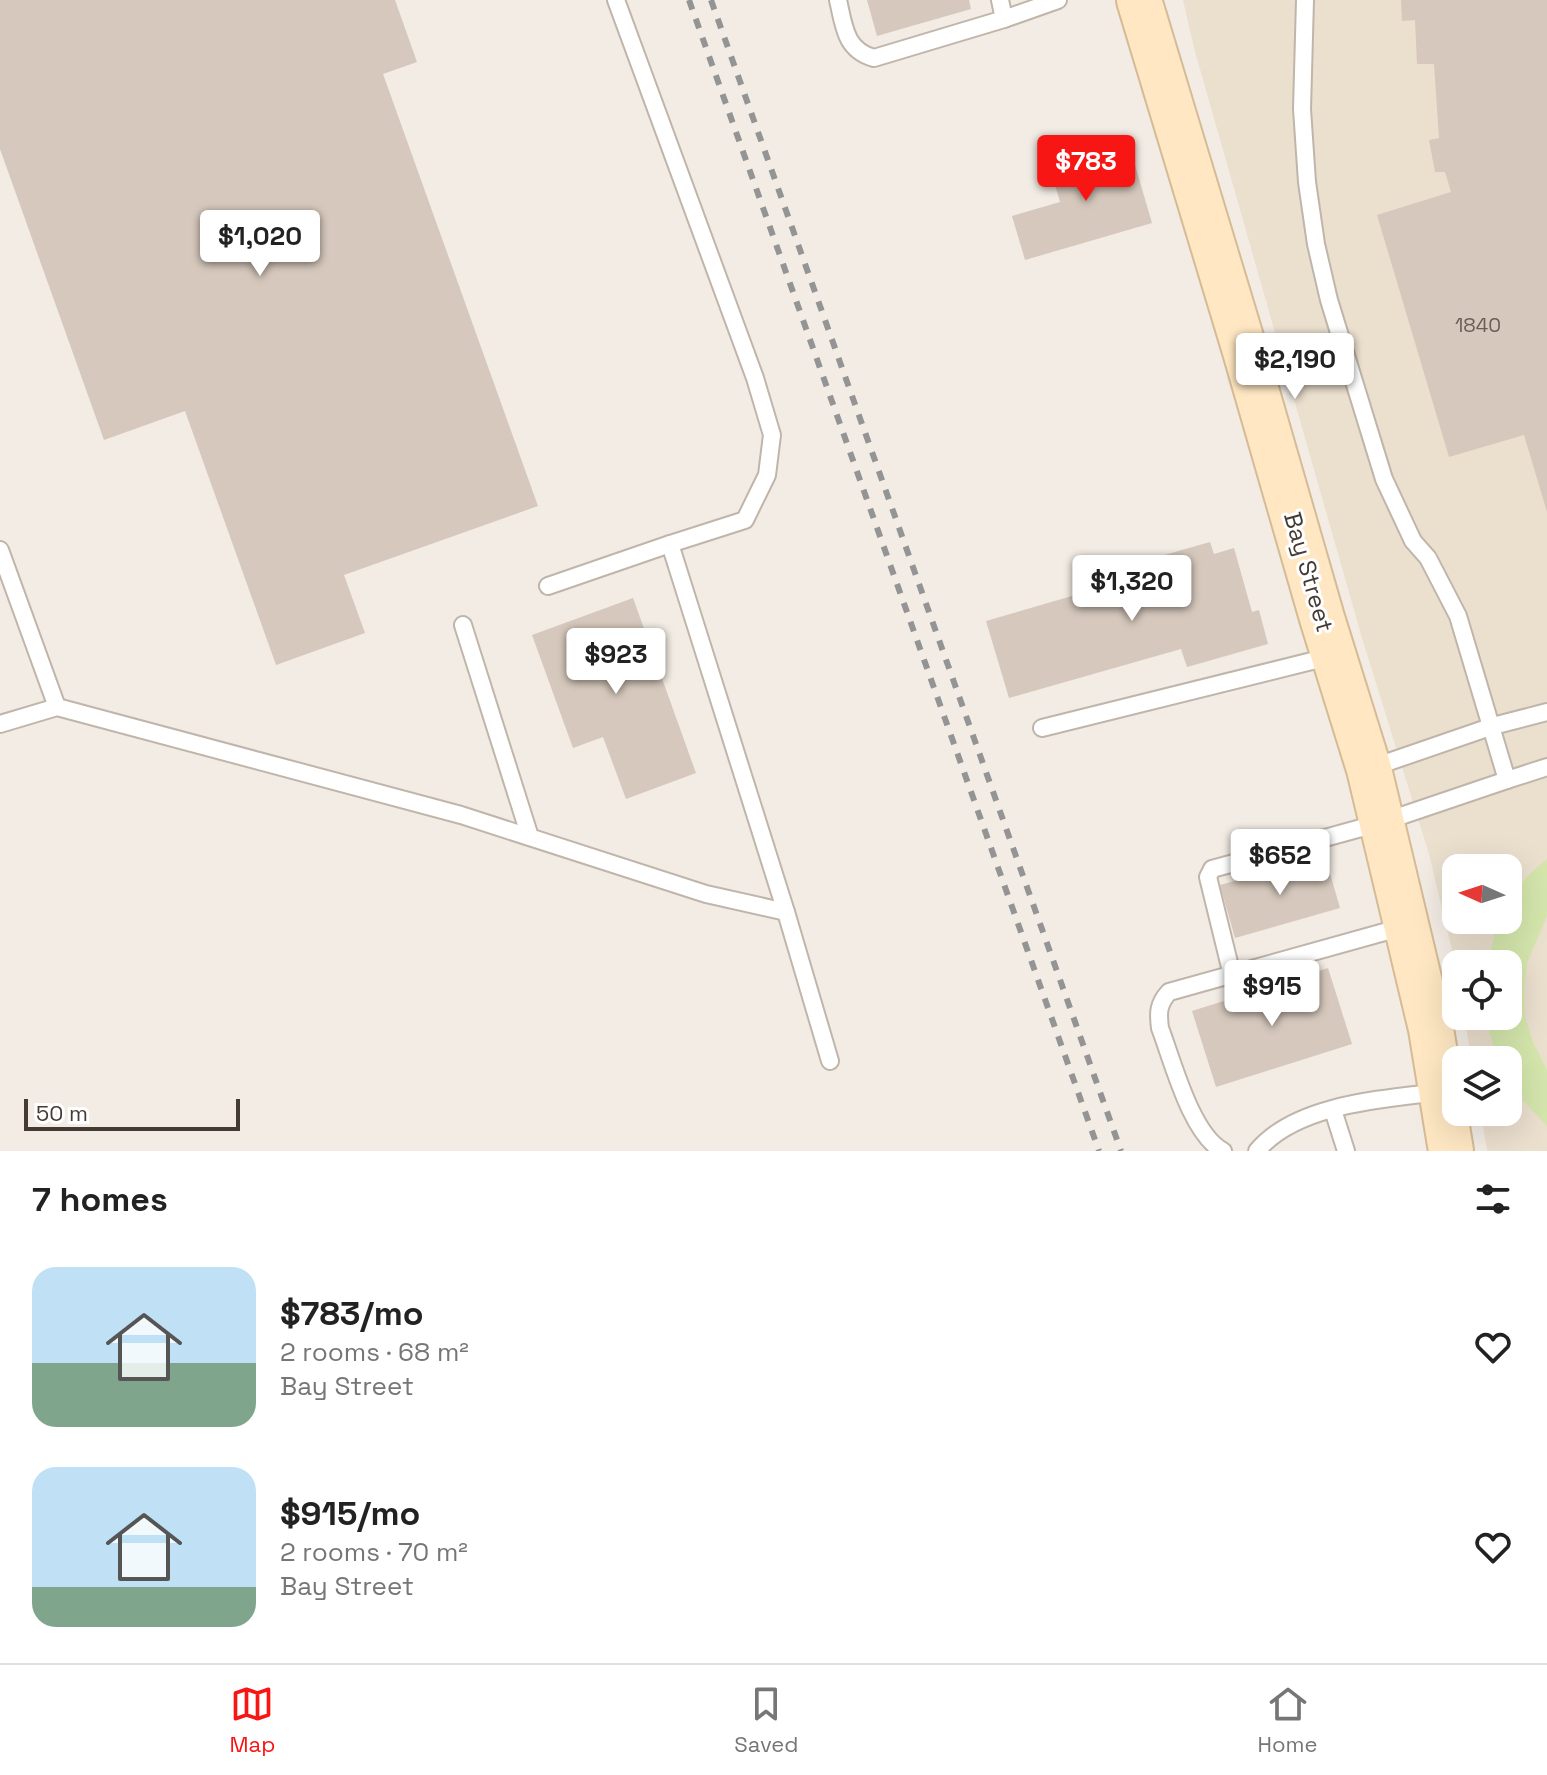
<!DOCTYPE html>
<meta charset="utf-8">
<style>
:root{--surface:#fff;--page:#f2f2f2;--text:#222;--muted:#767676;--line:#e0e0e0;--accent:#f81614}
body{margin:0;font-family:"Space Grotesk",sans-serif;background:var(--page);color:var(--text);height:100vh;display:flex;flex-direction:column;font-size:30px;white-space:nowrap}
*{box-sizing:border-box;margin:0}
p{font-size:26px;color:var(--muted)}
.icon{flex:none;width:44px;height:44px;fill:none;stroke:currentColor;stroke-width:2;stroke-linecap:round;stroke-linejoin:round}
.map{position:relative;height:1151px;overflow:hidden}
.sheet{display:flex;flex-direction:column;background:var(--surface);flex:1}
.sheet>*{flex:none}
.needle{width:52px;rotate:273deg}
.buttons{position:absolute;left:1442px;top:854px;display:grid;gap:16px}
.buttons a{display:grid;place-items:center;width:80px;height:80px;border-radius:16px;background:var(--surface);box-shadow:0 8px 32px #0002;font-size:40px}
.scale{position:absolute;left:24px;bottom:20px;width:216px;box-sizing:border-box;padding-left:8px;border:4px solid #443b34;border-top:0;font-size:22px;line-height:28px;white-space:nowrap;color:#443b34;-webkit-text-stroke:6px #fff;paint-order:stroke}
.price{position:absolute;translate:-50% -68px;padding:0 18px;border-radius:8px;background:#fff;color:#222;font-size:26px;line-height:52px;filter:drop-shadow(0 2px 4px #0008)}
.price::after{content:'';position:absolute;left:50%;top:48px;width:24px;height:18px;margin-left:-12px;background:inherit;clip-path:polygon(0 0,100% 0,50% 100%)}
.price.active{background:var(--accent);color:#fff}
ul{padding:0;list-style:none}
li{display:flex;align-items:center;gap:24px;height:200px;padding:0 32px}
li span{display:grid;place-items:center;flex:none;width:224px;height:160px;border-radius:24px;color:#555}
li>.icon{margin-inline-start:auto}
span .icon{width:96px;height:96px;fill:#fffc;stroke-width:1}
li b{font-size:34px}
h2{display:flex;justify-content:space-between;align-items:center;height:96px;padding:0 32px;font-size:34px}
.menu{display:flex;justify-content:space-around;align-items:center;height:112px;border-top:2px solid var(--line);background:var(--surface);font-size:22px;color:var(--muted)}
.menu a{display:grid;justify-items:center;gap:4px}
.menu .active{color:var(--accent)}
.map>svg:first-child{display:block}
.education{fill:#ebdfce;fill-rule:evenodd}
.green{fill:#d4e6ac}
.building{fill:#d6c8bc}
.lines{fill:none;stroke-linecap:round;stroke-linejoin:round}
.service-casing{stroke:#c0b5aa;stroke-width:20}
.secondary-casing{stroke:#d5bb96;stroke-width:48}
.service{stroke:#fff;stroke-width:16}
.secondary{stroke:#fee7c2;stroke-width:44}
.rail{stroke:#949494;stroke-width:6;stroke-dasharray:10 10;stroke-linecap:butt}
.labels{text-anchor:middle;dominant-baseline:central;stroke-width:6;stroke-linejoin:round;paint-order:stroke}
.number-label{font-size:20px;fill:#685e56}
.street-label{font-size:24px;fill:#443b34;stroke:#fff}
</style>
<div class="map">
<svg width="1547" height="1151" viewBox="0 0 1547 1151">
<rect width="100%" height="100%" fill="#f2ece4"/>
<path class="education" d="M1183,0H1547V1151H1487L1481,1112H1508V1060H1472L1464,1016H1508V964H1456V967L1429,854L1362,638L1194,48ZM1456,868H1508V920H1456Z"/>
<path class="green" d="M1547,859V916L1527,963L1524,990L1525,1017L1533,1042L1547,1070V1126L1510,1087L1508,1060H1497L1485,1016H1508V964H1487L1498,923L1500,920H1508C1508,894 1527,875 1547,859Z"/>
<g class="building">
<path d="M0,0H395L417,62L383,74L538,506L344,575L365,633L276,665L185,411L104,440L0,149Z"/>
<path d="M867,0H969L971,9L877,36Z"/>
<path d="M1401,0H1547V512L1524,435L1449,457L1377,215L1451,192L1445,172H1435L1429,140L1439,138L1434,64H1417L1415,20L1402,21Z"/>
<path d="M1128,141L1152,223L1025,260L1012,216L1060,202L1049,164Z"/>
<path d="M1210,542L1214,554L1234,548L1252,612L1259,610L1268,644L1187,667L1181,649L1009,698L986,621L1165,569L1161,556Z"/>
<path d="M633,598L696,773L626,799L603,737L573,748L532,635Z"/>
<path d="M1325,856L1340,908L1235,938L1220,885Z"/>
<path d="M1328,968L1352,1044L1216,1087L1192,1011Z"/>
</g>
<g class="lines">
<g class="service-casing">
<g id="service">
<path d="M616,0L755,378L772,435L767,475L745,520L670,544"/>
<path d="M838,0C844,26 845,50 874,58L1004,19L1058,0"/>
<path d="M1000,0L1004,19"/>
<path d="M1305,0L1302,109L1307,182L1316,244L1329,300L1384,479L1413,541L1428,558L1458,616L1507,780L1547,767"/>
<path d="M0,550L57,707"/>
<path d="M548,586L670,544L786,912L830,1061"/>
<path d="M463,625L530,837"/>
<path d="M0,724L57,707L461,815L706,894L786,912"/>
<path d="M1042,728L1332,656"/>
<path d="M1371,768L1493,726L1547,712"/>
<path d="M1232,975L1208,877L1212,869L1383,822L1507,780"/>
<path d="M1333,1110L1346,1151"/>
<path d="M1223,1151C1191,1134 1173,1062 1160,1028C1158,1013 1158,1004 1169,992L1406,926"/>
<path d="M1257,1151C1296,1104 1383,1099 1440,1092"/>
</g>
</g>
<g class="secondary-casing">
<path id="secondary" d="M1139,0L1245,351L1322,618L1369,769L1431,1029L1451,1151"/>
</g>
<use href="#service" class="service"/>
<use href="#secondary" class="secondary"/>
<g class="rail">
<path d="M689,0L1099,1151"/>
<path d="M711,0L1121,1151"/>
</g>
</g>
<g class="labels">
<g class="number-label">
<text x="1478" y="325">1840</text>
</g>
<g class="street-label">
<text transform="translate(1309 572) rotate(74)">Bay Street</text>
</g>
</g>
</svg>
<div class="buttons">
<a><svg class="needle" viewBox="-14 -14 28 28"><path d="M0-13l5 13h-10z" fill="#e53935"/><path d="M0 13l5-13h-10z" fill="#767676"/></svg></a>
<a><svg class="icon" aria-label="locate" viewBox="0 0 24 24"><circle cx="12" cy="12" r="6"/><path d="M12 2v4M12 18v4M2 12h4M18 12h4"/></svg></a>
<a><svg class="icon" aria-label="layers" viewBox="0 0 24 24"><path d="M12 4l9 5-9 5-9-5zM3 14l9 5 9-5"/></svg></a>
</div>
<div class="scale">50 m</div>
<b class="price active" style="left:1086px;top:203px">$783</b>
<b class="price" style="left:260px;top:278px">$1,020</b>
<b class="price" style="left:1295px;top:401px">$2,190</b>
<b class="price" style="left:1132px;top:623px">$1,320</b>
<b class="price" style="left:616px;top:696px">$923</b>
<b class="price" style="left:1280px;top:897px">$652</b>
<b class="price" style="left:1272px;top:1028px">$915</b>
</div>
<section class="sheet">
<h2>7 homes<svg class="icon" aria-label="filters" viewBox="0 0 24 24"><path d="M4 7h16M4 17h16"/><circle cx="9" cy="7" r="2"/><circle cx="15" cy="17" r="2"/></svg></h2>
<ul>
<li><span style="background:linear-gradient(#bfe0f5 60%,#7fa58c 0)"><svg class="icon" aria-label="home" viewBox="0 0 24 24"><path d="M3 11l9-7 9 7M6 9v11h12V9"/></svg></span><div><b>$783/mo</b><p>2 rooms · 68 m²</p><p>Bay Street</p></div><svg class="icon" aria-label="heart" viewBox="0 0 24 24"><path d="M12 20l-8-8c-3-5 5-10 8-4 3-6 11-1 8 4z"/></svg></li>
<li><span style="background:linear-gradient(#bfe0f5 75%,#7fa58c 0)"><svg class="icon" aria-label="home" viewBox="0 0 24 24"><path d="M3 11l9-7 9 7M6 9v11h12V9"/></svg></span><div><b>$915/mo</b><p>2 rooms · 70 m²</p><p>Bay Street</p></div><svg class="icon" aria-label="heart" viewBox="0 0 24 24"><path d="M12 20l-8-8c-3-5 5-10 8-4 3-6 11-1 8 4z"/></svg></li>
</ul>
</section>
<nav class="menu">
<a class="active"><svg class="icon" aria-label="map" viewBox="0 0 24 24"><path d="M3 6l6-2 6 2 6-2v14l-6 2-6-2-6 2zM9 4v14M15 6v14"/></svg>Map</a>
<a><svg class="icon" aria-label="saved" viewBox="0 0 24 24"><path d="M7 4h10v16l-5-4-5 4z"/></svg>Saved</a>
<a><svg class="icon" aria-label="home" viewBox="0 0 24 24"><path d="M3 11l9-7 9 7M6 9v11h12V9"/></svg>Home</a>
</nav>
